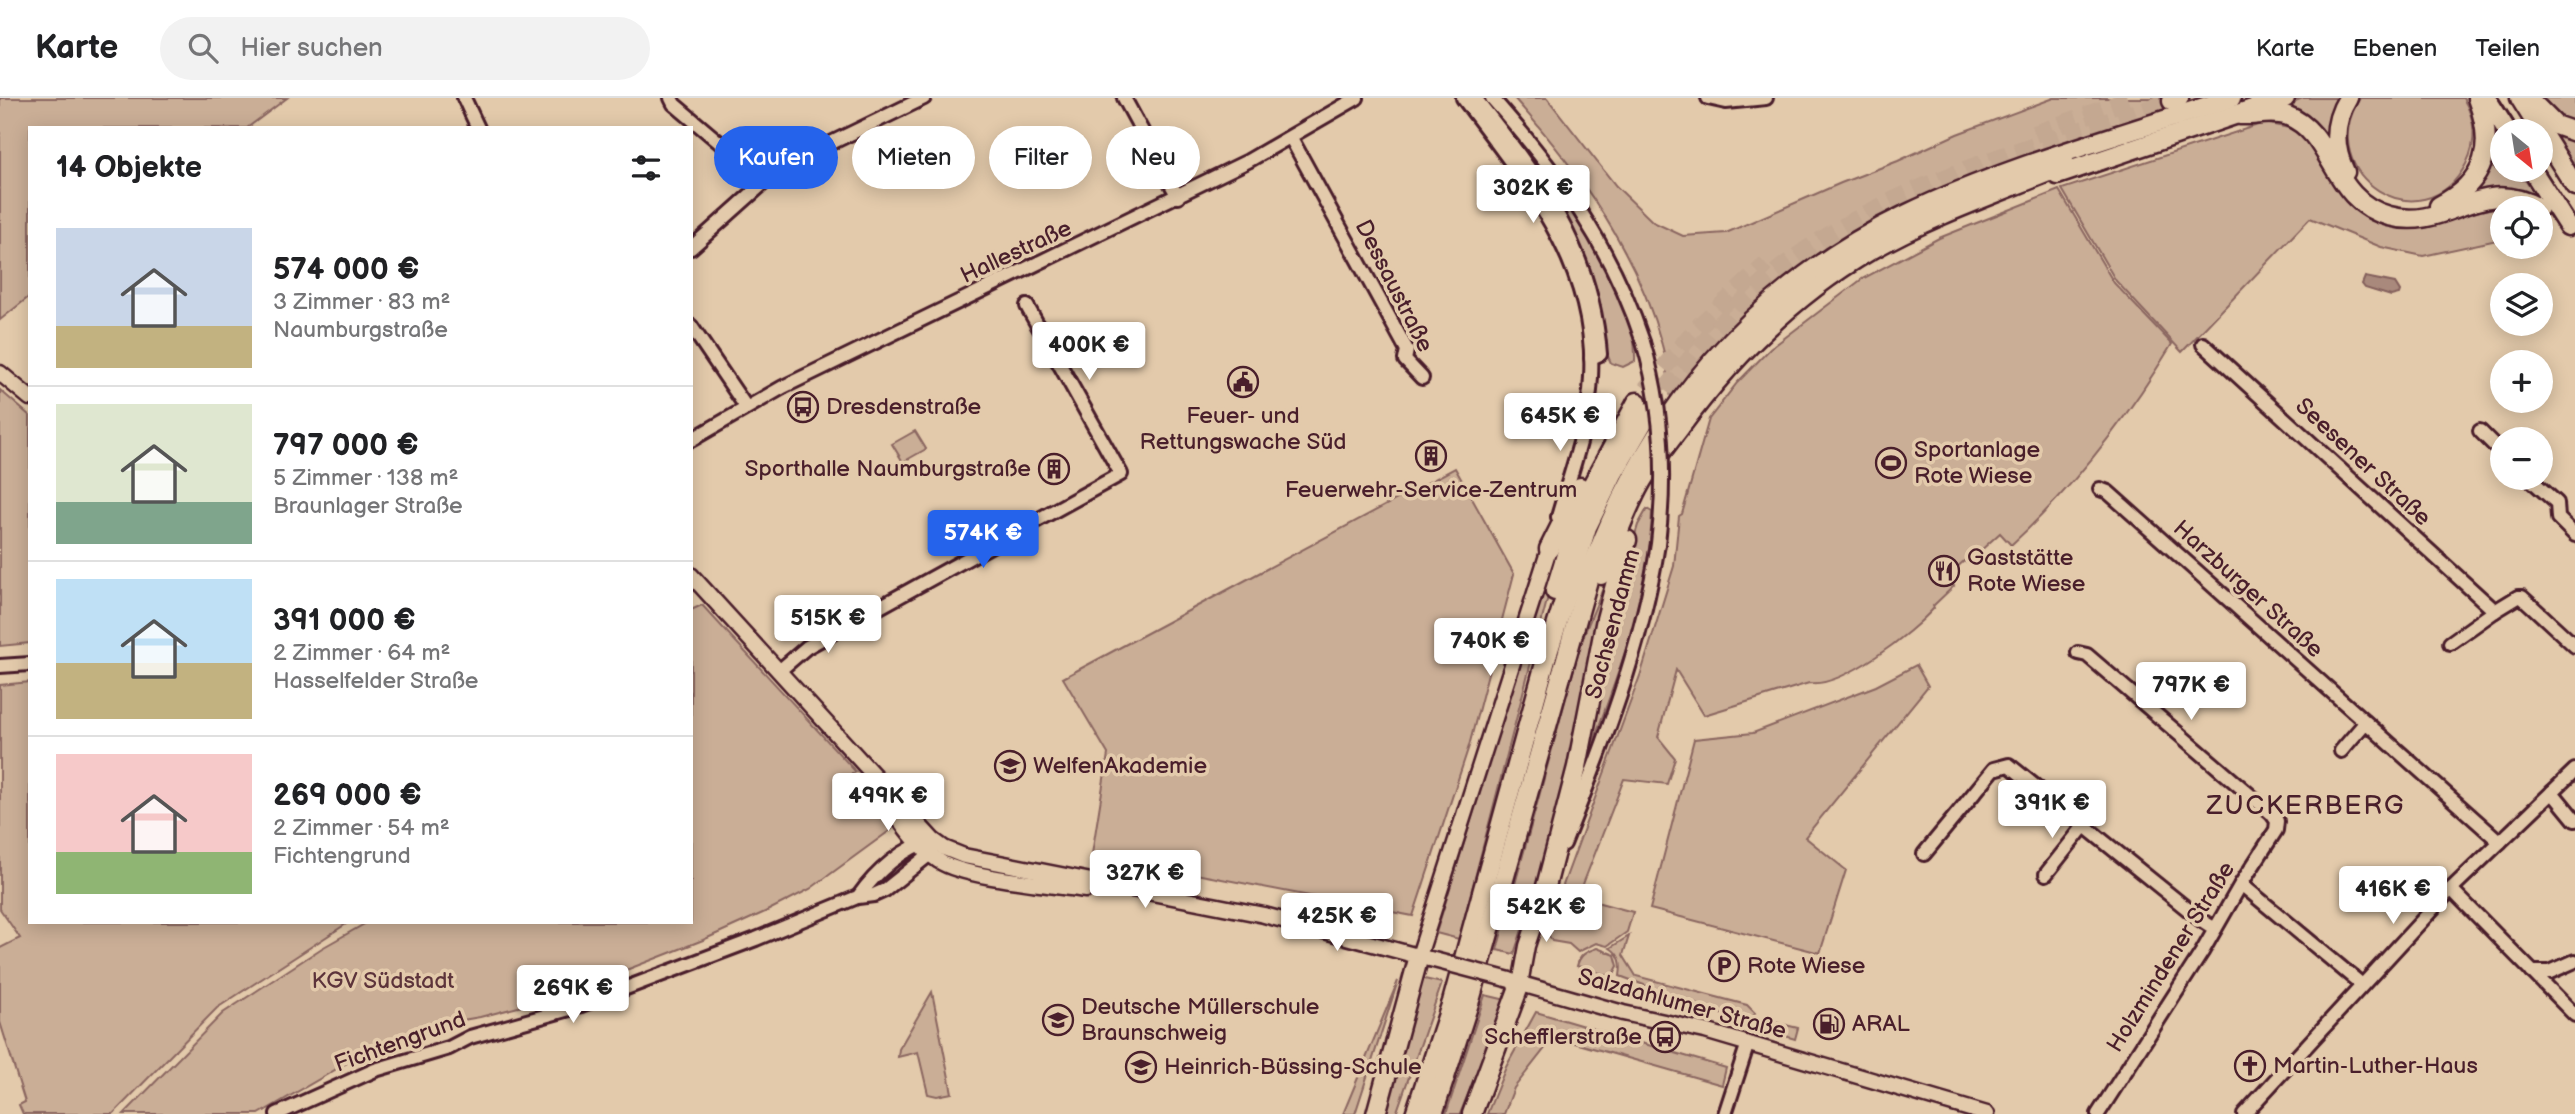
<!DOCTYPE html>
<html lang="de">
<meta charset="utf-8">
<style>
:root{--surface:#fff;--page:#f2f2f2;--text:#202124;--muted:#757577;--line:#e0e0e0;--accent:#2563eb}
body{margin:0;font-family:"Balsamiq Sans",sans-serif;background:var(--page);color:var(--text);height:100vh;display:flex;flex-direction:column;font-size:26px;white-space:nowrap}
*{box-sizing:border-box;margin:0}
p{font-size:23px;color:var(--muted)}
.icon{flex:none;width:38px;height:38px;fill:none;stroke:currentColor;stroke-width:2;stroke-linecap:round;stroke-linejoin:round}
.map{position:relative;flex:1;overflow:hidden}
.details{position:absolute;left:28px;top:28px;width:665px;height:798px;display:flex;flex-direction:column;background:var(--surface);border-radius:0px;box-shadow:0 4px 18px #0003}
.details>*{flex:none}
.banner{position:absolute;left:714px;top:28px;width:665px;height:63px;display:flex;gap:14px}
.needle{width:46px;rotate:150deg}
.tools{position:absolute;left:2490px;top:21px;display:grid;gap:14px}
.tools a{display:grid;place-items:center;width:63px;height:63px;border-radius:50%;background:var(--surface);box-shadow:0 4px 18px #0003;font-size:35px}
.price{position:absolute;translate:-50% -60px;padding:0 16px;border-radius:7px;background:#fff;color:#222;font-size:23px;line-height:46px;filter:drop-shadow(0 2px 4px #0008)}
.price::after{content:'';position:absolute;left:50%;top:42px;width:21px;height:16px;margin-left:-10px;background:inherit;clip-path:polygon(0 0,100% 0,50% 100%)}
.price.on{background:var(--accent);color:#fff}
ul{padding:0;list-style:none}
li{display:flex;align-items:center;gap:21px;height:175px;padding:0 28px}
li+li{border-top:2px solid var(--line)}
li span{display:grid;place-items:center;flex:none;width:196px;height:140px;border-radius:0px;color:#555}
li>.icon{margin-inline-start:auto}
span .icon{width:84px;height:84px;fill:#fffc;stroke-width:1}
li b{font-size:30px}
h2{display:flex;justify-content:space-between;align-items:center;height:84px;padding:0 28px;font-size:30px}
.chip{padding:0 24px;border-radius:32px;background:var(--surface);box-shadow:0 4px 18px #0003;font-size:24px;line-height:63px}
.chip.on{background:var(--accent);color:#fff}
header{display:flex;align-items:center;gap:42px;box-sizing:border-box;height:98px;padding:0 35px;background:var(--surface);border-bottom:2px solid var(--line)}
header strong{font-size:33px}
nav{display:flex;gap:38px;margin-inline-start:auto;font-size:24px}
.search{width:490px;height:63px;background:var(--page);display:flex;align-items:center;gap:18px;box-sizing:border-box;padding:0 24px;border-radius:38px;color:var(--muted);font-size:26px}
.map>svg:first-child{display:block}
.green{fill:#caae96;stroke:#8a6660;stroke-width:2}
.water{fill:#a9897b;stroke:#835f5b;stroke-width:2}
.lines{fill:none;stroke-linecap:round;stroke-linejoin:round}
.highway-tunnel{stroke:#c4a891;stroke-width:18;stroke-dasharray:18 9;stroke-linecap:butt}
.minor-casing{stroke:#4a1f2b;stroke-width:18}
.major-casing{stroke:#4a1f2b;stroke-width:19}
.highway-casing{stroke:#4a1f2b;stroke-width:23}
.minor{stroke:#e3caab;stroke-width:12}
.major{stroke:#e3caab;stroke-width:14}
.highway{stroke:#e3caab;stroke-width:18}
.tram{stroke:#4a1f2b;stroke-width:2}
.minor-bridge-casing{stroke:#4a1f2b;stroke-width:18;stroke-linecap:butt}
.major-bridge-casing{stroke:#4a1f2b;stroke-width:19;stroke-linecap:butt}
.minor-bridge{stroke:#e3caab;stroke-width:12}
.major-bridge{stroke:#e3caab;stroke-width:14}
.labels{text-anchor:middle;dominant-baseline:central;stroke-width:7;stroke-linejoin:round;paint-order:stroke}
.street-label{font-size:23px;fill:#4a1f2b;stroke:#e3caab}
.poi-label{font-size:23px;fill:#4a1f2b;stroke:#e3caab;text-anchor:start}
.park-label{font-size:23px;fill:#5d343b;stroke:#e3caab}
.quarter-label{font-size:26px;letter-spacing:2px;fill:#4a1f2b;stroke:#e3caab}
</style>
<header>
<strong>Karte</strong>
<div class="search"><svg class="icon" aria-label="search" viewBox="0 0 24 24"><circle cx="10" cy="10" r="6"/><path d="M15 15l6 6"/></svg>Hier suchen</div>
<nav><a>Karte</a><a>Ebenen</a><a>Teilen</a></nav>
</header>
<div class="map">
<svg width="2575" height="1016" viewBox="0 0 2575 1016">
<rect width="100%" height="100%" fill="#e3caab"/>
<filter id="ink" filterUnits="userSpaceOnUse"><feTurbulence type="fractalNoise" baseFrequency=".0143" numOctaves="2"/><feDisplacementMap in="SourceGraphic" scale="14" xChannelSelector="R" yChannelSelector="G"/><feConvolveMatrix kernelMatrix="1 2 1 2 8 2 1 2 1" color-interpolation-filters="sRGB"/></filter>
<g filter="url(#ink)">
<g class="green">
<path d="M0,0H287L247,30H30V198L0,222Z"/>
<path d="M1514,0H1547L1616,88L1653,124L1683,138L1726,135L1841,85L1898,63L1957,36L2054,0H2170L2174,12L1845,141L1779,187L1743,219L1688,277L1671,300C1668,283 1667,264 1662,247C1637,153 1578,72 1514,0Z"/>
<path d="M2303,0H2342L2334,55C2317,33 2309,18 2282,8Z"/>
<path d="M2360,0H2463C2476,22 2477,44 2466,66C2424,147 2311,78 2360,0Z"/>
<path d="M2538,0H2575V26L2561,21Z"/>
<path d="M2264,25L2289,30L2306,39L2337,92L2357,111L2407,131L2497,109L2505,110H2502V141L2423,158L2381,149L2310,120L2182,254L2116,183L2062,91Z"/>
<path d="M2552,33L2575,40V69Z"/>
<path d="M1523,47C1565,95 1638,197 1635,263L1623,269L1611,265C1597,236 1599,202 1589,171C1574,127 1546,87 1523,47Z"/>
<path d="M2486,67L2526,83L2536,99C2500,89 2496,89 2460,100Z"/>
<path d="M2059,92L2114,185L2172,246C2128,319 2074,389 2011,447L2000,435L1967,465L1964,463L1946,479L1954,488L1933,508L1934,510C1912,535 1842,590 1809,585L1704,617L1676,572L1658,639L1675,660L1667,686L1624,681L1578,799L1633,814L1627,834L1607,848L1596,845L1578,854L1569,846L1552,843L1548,836L1551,820L1641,575L1674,468L1679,418L1682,416L1709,321L1737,285L1770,251L1862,181L1939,140Z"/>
<path d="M0,292L30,318V545L0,548Z"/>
<path d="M915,333L926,351L903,364L892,346Z"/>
<path d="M1455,370L1514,476L1469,648L1413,818L1092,756L1108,656L1063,580Z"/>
<path d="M1647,411L1652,414C1649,507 1610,598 1578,684L1626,467L1638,427Z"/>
<path d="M1564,437L1459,841L1436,835L1531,530L1552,466Z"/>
<path d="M1606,483L1554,735L1514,856L1497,852L1575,567L1585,534Z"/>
<path d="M702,507L856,674L838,683L856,706L867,699L892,731L810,791L765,814L703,842L557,899L480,919L434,927L378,947L259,1016H124L223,915L322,850L368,824H691V512Z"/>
<path d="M1916,567L1928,588L1805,739L1846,772L1820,855L1650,811L1694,641L1753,635L1876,588Z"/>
<path d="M30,584V824H349L217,910L113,1016H23L19,1007L25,1004L0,924V850L20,840L0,811V587Z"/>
<path d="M1629,838L1623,857L1636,878L1747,907L1755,915L1751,927L1620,878C1622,866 1621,857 1610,850Z"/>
<path d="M1597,850L1615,857L1618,868L1612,879L1577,868C1580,857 1585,854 1597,850Z"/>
<path d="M1420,880L1442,885L1396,1016H1383Z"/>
<path d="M1398,883L1355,1016H1343Z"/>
<path d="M932,894L952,995L937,998L928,996L918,954L898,959L899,951Z"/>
<path d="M1485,897L1506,902L1460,1016H1446Z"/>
<path d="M1536,914L1726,970L1722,987L1554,939L1514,990L1504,1016H1487L1506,969Z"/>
<path d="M1761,921L1798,930L1795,941L1758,930Z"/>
</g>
<path class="water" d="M2365,179L2395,185L2400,193L2399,196L2391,198L2365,190L2362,186Z"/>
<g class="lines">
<g class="highway-tunnel">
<path d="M2035,36L2134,0"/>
<path d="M1646,291L1696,231L1766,167"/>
<path d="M1649,314C1686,264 1726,215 1774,176C1885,86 2038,47 2172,3"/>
</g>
<g class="minor-casing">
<g id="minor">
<path d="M464,0L478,30"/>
<path d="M671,0L674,6L733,56L760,86"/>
<path d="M1124,0L1178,99"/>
<path d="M1463,0C1526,84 1597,167 1591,279C1589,327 1571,373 1558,419"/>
<path d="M1475,0C1539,80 1592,150 1600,256L1591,260"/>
<path d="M1492,0C1559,76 1611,147 1643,244"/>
<path d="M1708,0L1726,4L1766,0"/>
<path d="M1291,40L1407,252L1405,262L1422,280"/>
<path d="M691,150L768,81L829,46L924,0"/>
<path d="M691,228L746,309"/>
<path d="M2203,246L2495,513L2518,499H2522L2575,548"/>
<path d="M2480,333L2502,355"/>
<path d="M691,342L783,289L1248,63L1357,0"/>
<path d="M2529,380L2557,405L2558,420L2575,437"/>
<path d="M2100,391L2108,394L2500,744"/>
<path d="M2450,545L2495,513"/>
<path d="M2078,555L2087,557L2272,716L2277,723L2276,732L2241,786L2202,854L2098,1016"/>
<path d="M0,568L30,566"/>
<path d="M779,573L807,549L1121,376L1027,208"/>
<path d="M2341,653L2365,625"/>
<path d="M2552,694L2575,722"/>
<path d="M933,742L930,756L885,792L874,797L858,799C875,775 904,748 933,742Z"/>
<path d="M1564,746C1603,649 1642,549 1658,446"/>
<path d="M1924,756L1994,671L2009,667L2201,822L2215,831"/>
<path d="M2046,776L2084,728"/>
<path d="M2241,786L2361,886"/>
<path d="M2451,791L2575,917"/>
<path d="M2532,874H2550L2575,863"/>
<path d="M277,1016L375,972L449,950L470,939L573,910L756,841L855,800"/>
<path d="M1725,1016L1748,945"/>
<path d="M2244,1016L2451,791L2575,672"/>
</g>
</g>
<g class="major-casing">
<g id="major">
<path d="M0,275L30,300"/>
<path d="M691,477L933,742L944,750L964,758L1264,817L1429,861"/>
<path d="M886,703C901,724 917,749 939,763C964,780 1053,787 1086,792"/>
<path d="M1419,858L1549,451"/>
<path d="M1511,883L1623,915L1705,933L1987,1016"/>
<path d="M1520,886L1527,848L1543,800"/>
</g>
</g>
<g class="highway-casing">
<g id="highway">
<path d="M2486,0L2507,33"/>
<path d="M2520,0L2575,88"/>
<path d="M2172,3L2179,0"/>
<path d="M2533,5L2555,27L2575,34"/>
<path d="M2240,17C2256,18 2273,12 2288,18C2334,36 2331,103 2389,118C2447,134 2479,76 2539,110"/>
<path d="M2532,72L2568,128"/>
<path d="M2345,74C2333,49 2333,24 2348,0"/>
<path d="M2057,77L2285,0"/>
<path d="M2439,108C2487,83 2495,48 2477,0"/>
<path d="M1549,451L1580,389"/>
<path d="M1601,477C1612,451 1621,424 1634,398C1645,374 1662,353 1678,332C1731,260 1793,197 1871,152C1932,117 2001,94 2066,67"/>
<path d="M1555,493L1573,434L1590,391L1637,304"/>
<path d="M1543,800L1577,669L1606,521L1627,442"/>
<path d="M1376,1016L1419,858"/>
<path d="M1415,1016L1452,904L1547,558L1587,429L1613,376L1649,314"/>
<path d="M1433,1016L1471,899L1590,475C1647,316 1754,189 1907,116C2009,67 2124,37 2231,0"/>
<path d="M1472,1016L1520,886"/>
</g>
</g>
<use href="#minor" class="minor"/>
<use href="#major" class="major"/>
<use href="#highway" class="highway"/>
<g class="tram">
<path d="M2499,0L2520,33"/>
<path d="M2541,66L2575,121"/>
</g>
<g class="minor-bridge-casing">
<path id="minor-bridge" d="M1643,244C1663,310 1666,378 1658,446"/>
</g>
<g class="major-bridge-casing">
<path id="major-bridge" d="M1430,861L1510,882"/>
</g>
<use href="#minor-bridge" class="minor-bridge"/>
<use href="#major-bridge" class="major-bridge"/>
</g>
</g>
<defs>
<g id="civic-ring" transform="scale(1.575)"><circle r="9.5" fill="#e3caab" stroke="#4a1f2b" stroke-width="1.5"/><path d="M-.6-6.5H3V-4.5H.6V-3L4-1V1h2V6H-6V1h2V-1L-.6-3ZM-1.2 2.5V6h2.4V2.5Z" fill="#4a1f2b"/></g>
<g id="bus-ring" transform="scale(1.575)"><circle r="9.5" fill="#e3caab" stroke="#4a1f2b" stroke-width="1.5"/><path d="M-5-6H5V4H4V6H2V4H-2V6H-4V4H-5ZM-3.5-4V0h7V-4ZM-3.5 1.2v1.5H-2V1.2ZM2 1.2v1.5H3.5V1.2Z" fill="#4a1f2b"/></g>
<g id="building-ring" transform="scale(1.575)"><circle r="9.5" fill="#e3caab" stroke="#4a1f2b" stroke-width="1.5"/><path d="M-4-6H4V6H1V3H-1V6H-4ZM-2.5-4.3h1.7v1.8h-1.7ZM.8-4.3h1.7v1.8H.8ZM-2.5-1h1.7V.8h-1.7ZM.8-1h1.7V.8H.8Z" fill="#4a1f2b"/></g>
<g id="stadium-ring" transform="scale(1.575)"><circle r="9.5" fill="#e3caab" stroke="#4a1f2b" stroke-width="1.5"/><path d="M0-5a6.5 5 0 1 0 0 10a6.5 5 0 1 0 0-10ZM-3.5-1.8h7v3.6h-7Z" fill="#4a1f2b"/></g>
<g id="restaurant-ring" transform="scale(1.575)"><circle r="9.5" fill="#e3caab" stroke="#4a1f2b" stroke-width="1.5"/><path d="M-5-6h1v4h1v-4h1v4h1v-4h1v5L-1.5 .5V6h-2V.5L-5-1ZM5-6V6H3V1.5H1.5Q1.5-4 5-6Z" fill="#4a1f2b"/></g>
<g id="university-ring" transform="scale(1.575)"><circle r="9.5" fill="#e3caab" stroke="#4a1f2b" stroke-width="1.5"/><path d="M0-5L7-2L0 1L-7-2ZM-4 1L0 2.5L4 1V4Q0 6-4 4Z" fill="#4a1f2b"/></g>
<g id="parking-ring" transform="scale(1.575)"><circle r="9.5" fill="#e3caab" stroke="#4a1f2b" stroke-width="1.5"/><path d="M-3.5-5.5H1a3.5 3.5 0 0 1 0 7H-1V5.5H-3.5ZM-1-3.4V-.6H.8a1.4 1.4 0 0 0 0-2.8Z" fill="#4a1f2b"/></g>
<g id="school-ring" transform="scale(1.575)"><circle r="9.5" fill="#e3caab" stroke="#4a1f2b" stroke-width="1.5"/><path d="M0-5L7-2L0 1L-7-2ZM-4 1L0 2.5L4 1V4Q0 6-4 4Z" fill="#4a1f2b"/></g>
<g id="fuel-ring" transform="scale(1.575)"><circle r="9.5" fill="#e3caab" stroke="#4a1f2b" stroke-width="1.5"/><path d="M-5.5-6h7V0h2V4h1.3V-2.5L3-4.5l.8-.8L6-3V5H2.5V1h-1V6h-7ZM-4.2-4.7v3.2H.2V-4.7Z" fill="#4a1f2b"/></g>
<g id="church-ring" transform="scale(1.575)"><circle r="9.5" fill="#e3caab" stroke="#4a1f2b" stroke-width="1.5"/><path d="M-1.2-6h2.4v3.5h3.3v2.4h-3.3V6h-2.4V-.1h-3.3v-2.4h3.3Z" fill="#4a1f2b"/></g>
</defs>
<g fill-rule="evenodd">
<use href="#civic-ring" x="1243" y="284"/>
<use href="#bus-ring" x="803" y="309"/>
<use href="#building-ring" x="1431" y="358"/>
<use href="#stadium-ring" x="1891" y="365"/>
<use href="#building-ring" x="1054" y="371"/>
<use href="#restaurant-ring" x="1944" y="473"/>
<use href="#university-ring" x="1010" y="668"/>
<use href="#parking-ring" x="1724" y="868"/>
<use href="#school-ring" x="1058" y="922"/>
<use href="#fuel-ring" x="1829" y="926"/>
<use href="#bus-ring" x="1665" y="939"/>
<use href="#church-ring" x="2250" y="968"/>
<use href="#school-ring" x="1141" y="969"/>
</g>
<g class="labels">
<g class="street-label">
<text transform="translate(1016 154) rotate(-25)">Hallestraße</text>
<text transform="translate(1394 188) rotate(63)">Dessaustraße</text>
<text transform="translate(2363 364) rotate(43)">Seesener Straße</text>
<text transform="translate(2248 491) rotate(42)">Harzburger Straße</text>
<text transform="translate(1613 526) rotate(-75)">Sachsendamm</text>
<text transform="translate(2171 859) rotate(-58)">Holzmindener Straße</text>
<text transform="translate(1682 906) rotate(15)">Salzdahlumer Straße</text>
<text transform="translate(400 944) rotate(-20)">Fichtengrund</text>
</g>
<g class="poi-label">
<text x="826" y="309">Dresdenstraße</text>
<text x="1243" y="318" text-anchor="middle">Feuer- und<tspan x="1243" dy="26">Rettungswache Süd</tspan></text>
<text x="1914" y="352">Sportanlage<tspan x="1914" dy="26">Rote Wiese</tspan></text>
<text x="1031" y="371" text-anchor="end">Sporthalle Naumburgstraße</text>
<text x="1431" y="392" text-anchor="middle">Feuerwehr-Service-Zentrum</text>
<text x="1967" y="460">Gaststätte<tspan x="1967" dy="26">Rote Wiese</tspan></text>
<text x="1033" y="668">WelfenAkademie</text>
<text x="1747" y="868">Rote Wiese</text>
<text x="1081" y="909">Deutsche Müllerschule<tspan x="1081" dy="26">Braunschweig</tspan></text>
<text x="1852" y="926">ARAL</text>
<text x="1642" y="939" text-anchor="end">Schefflerstraße</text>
<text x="2273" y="968">Martin-Luther-Haus</text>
<text x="1164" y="969">Heinrich-Büssing-Schule</text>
</g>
<g class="park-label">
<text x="383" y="883">KGV Südstadt</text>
</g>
<g class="quarter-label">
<text x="2306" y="708">ZUCKERBERG</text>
</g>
</g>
</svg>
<div class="tools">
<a><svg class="needle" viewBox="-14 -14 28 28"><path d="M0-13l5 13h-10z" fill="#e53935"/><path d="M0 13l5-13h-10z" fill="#757577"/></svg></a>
<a><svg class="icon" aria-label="locate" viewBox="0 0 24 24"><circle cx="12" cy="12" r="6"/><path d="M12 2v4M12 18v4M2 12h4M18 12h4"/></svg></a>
<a><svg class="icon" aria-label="layers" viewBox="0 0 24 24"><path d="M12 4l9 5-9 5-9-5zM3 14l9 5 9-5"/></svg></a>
<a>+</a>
<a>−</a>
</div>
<b class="price" style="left:1533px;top:127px">302K €</b>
<b class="price" style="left:1089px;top:284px">400K €</b>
<b class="price" style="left:1560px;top:355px">645K €</b>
<b class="price on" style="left:983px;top:472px">574K €</b>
<b class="price" style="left:828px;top:557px">515K €</b>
<b class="price" style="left:1490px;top:580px">740K €</b>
<b class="price" style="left:2191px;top:624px">797K €</b>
<b class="price" style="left:888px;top:735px">499K €</b>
<b class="price" style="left:2052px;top:742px">391K €</b>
<b class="price" style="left:1145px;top:812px">327K €</b>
<b class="price" style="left:2393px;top:828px">416K €</b>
<b class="price" style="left:1546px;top:846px">542K €</b>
<b class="price" style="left:1337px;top:855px">425K €</b>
<b class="price" style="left:573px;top:927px">269K €</b>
<div class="banner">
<a class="chip on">Kaufen</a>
<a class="chip">Mieten</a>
<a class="chip">Filter</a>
<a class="chip">Neu</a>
</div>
<section class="details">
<h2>14 Objekte<svg class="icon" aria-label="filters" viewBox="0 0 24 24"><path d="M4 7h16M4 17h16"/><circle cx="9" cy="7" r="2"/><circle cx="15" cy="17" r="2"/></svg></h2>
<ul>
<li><span style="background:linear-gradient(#c9d6e8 70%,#c2b280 0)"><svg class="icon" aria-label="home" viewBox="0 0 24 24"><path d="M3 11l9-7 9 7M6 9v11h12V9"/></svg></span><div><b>574 000 €</b><p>3 Zimmer · 83 m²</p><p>Naumburgstraße</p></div></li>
<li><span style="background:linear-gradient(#dfe7d0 70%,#7fa58c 0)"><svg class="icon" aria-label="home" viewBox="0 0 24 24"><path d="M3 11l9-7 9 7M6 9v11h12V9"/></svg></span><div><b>797 000 €</b><p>5 Zimmer · 138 m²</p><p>Braunlager Straße</p></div></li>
<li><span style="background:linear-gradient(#bfe0f5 60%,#c2b280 0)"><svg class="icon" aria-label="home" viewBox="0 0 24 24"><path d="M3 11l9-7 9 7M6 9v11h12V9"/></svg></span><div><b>391 000 €</b><p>2 Zimmer · 64 m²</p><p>Hasselfelder Straße</p></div></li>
<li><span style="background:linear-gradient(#f6c9c9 70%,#8fb573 0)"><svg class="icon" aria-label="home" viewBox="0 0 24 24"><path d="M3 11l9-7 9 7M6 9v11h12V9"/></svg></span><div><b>269 000 €</b><p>2 Zimmer · 54 m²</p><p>Fichtengrund</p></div></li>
</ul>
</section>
</div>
